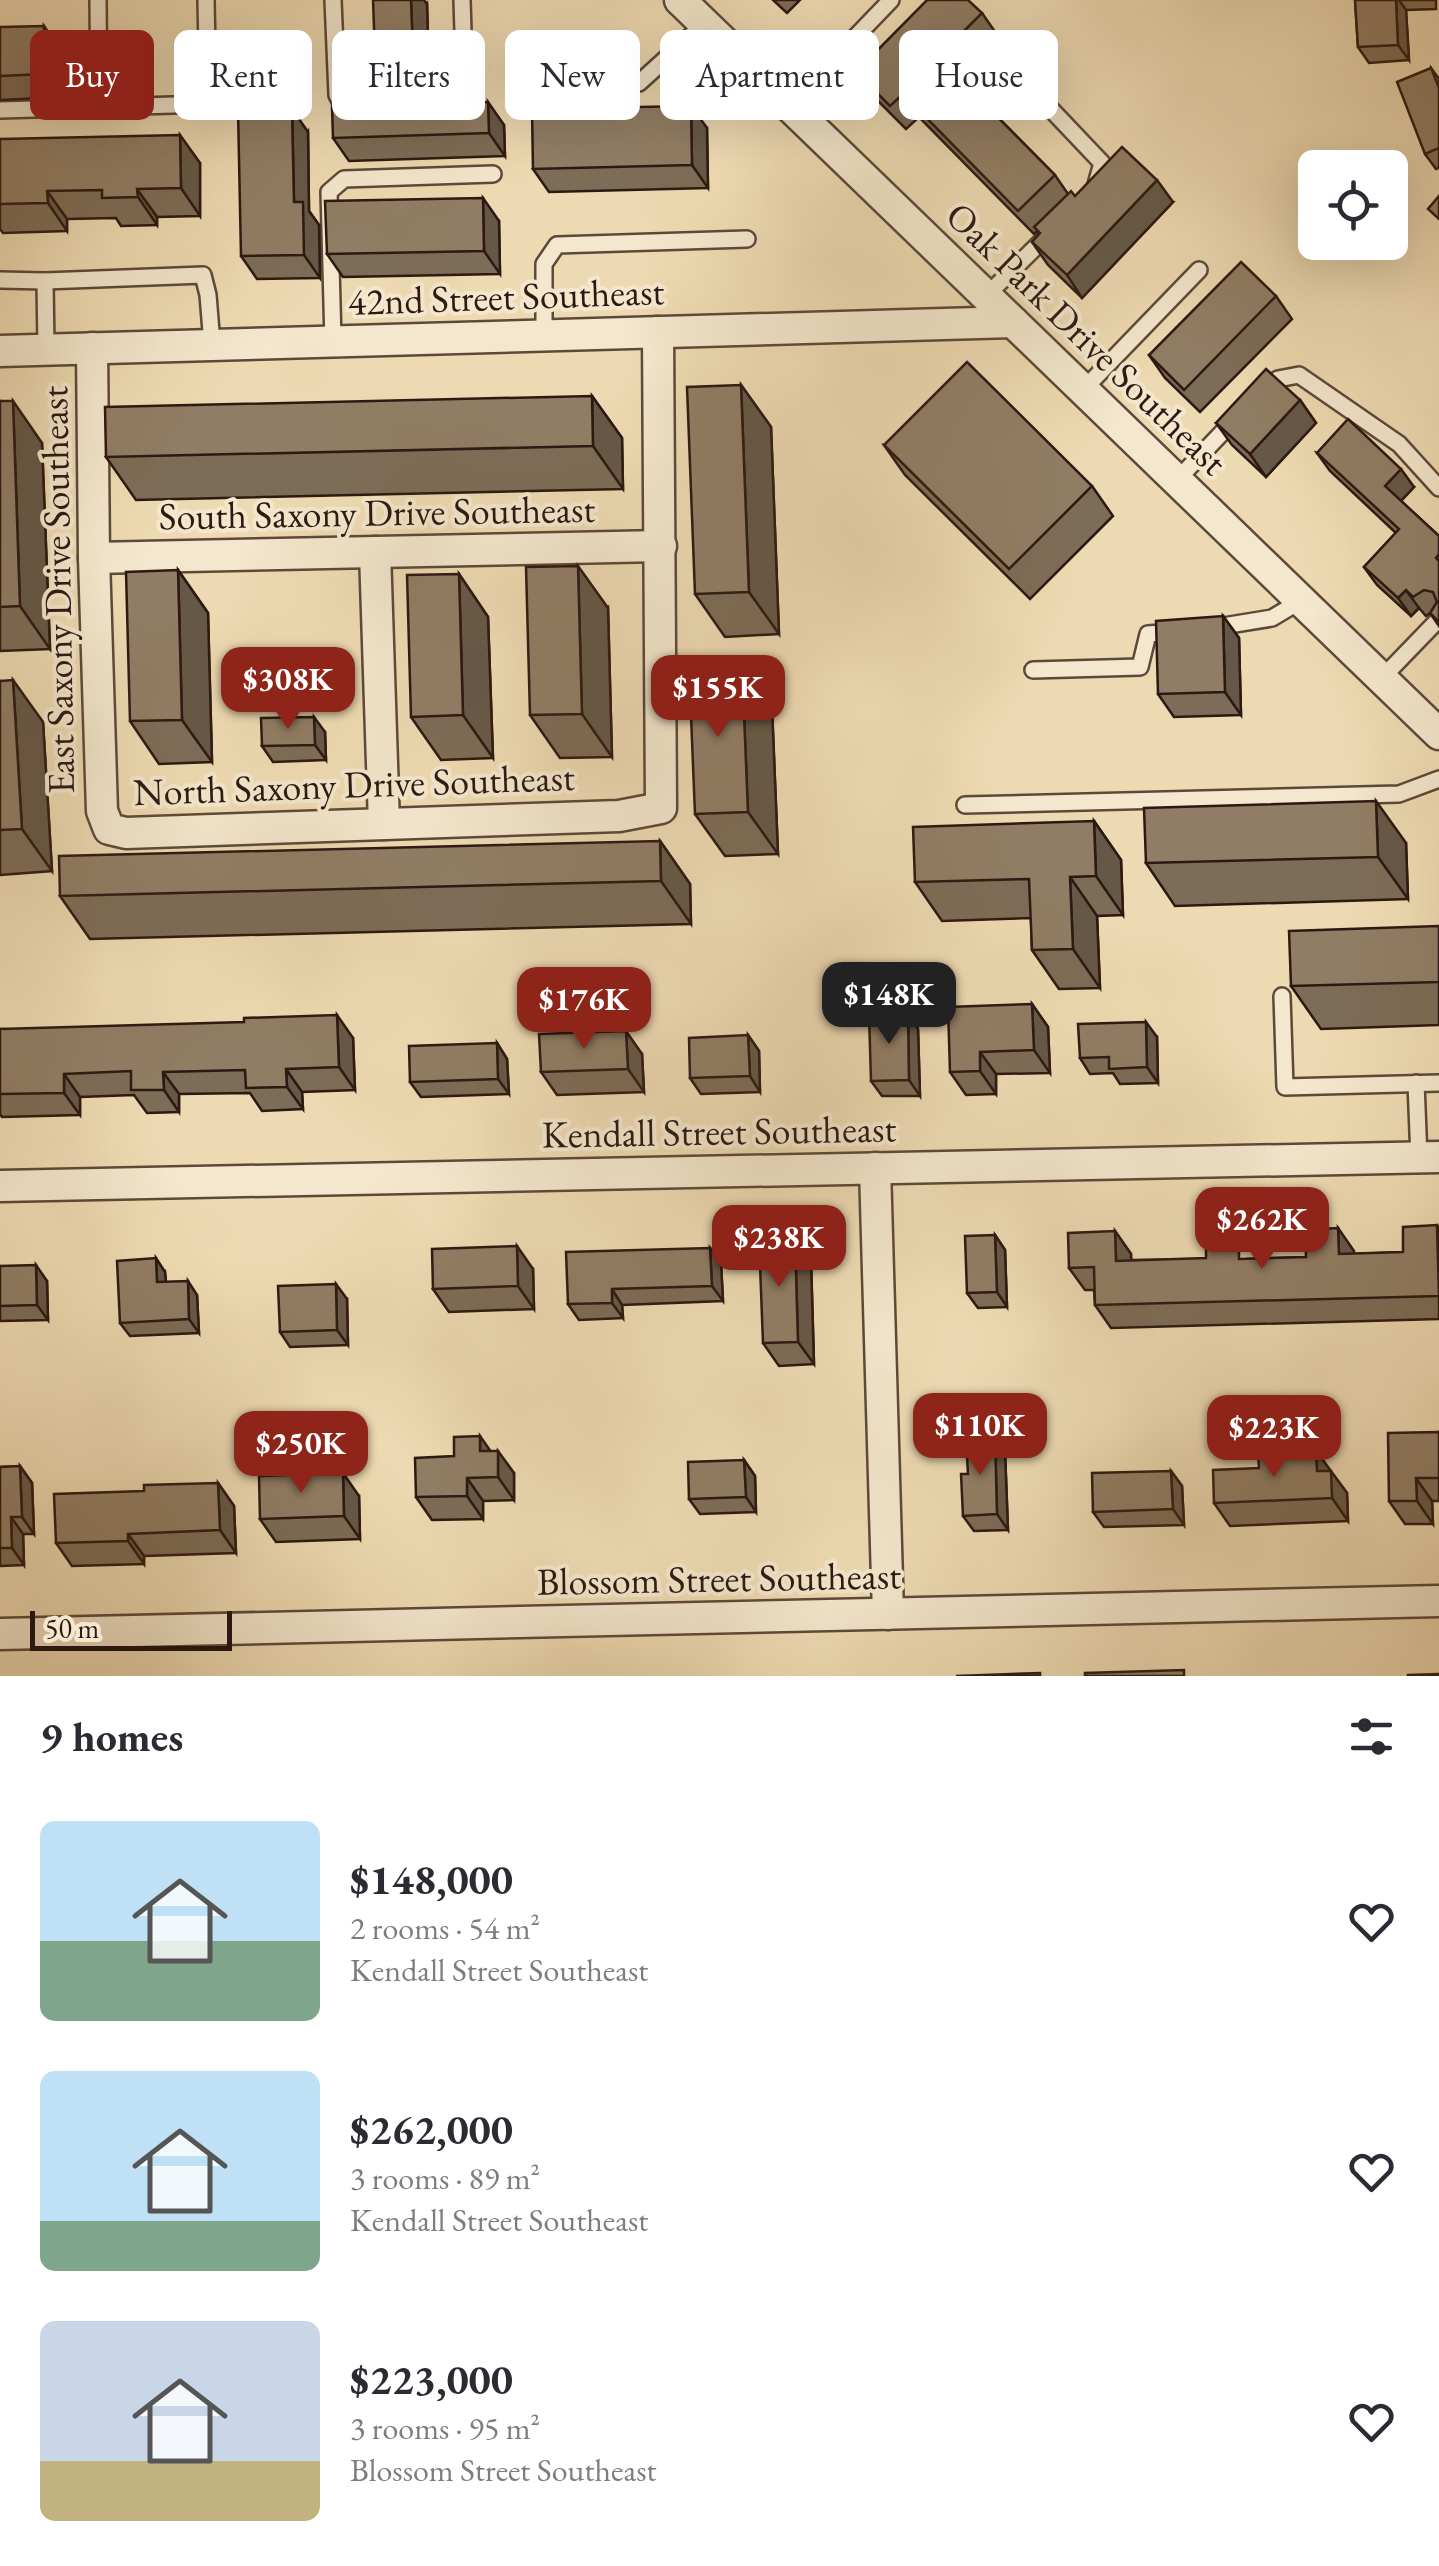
<!DOCTYPE html>
<meta charset="utf-8">
<style>
:root{--surface:#fff;--page:#f7f7f7;--text:#2b2b33;--muted:#7c7c81;--accent:#8f2418}
body{margin:0;font-family:"EB Garamond",serif;background:var(--page);color:var(--text);height:100vh;display:flex;flex-direction:column;font-size:38px;white-space:nowrap}
*{box-sizing:border-box;margin:0}
p{font-size:32px;color:var(--muted)}
.icon{flex:none;width:55px;height:55px;fill:none;stroke:currentColor;stroke-width:2;stroke-linecap:round;stroke-linejoin:round}
.map{position:relative;height:1676px;overflow:hidden}
.details{display:flex;flex-direction:column;background:var(--surface);flex:1}
.details>*{flex:none}
.guide{position:absolute;left:30px;top:30px;width:1380px;height:90px;display:flex;gap:20px}
.buttons{position:absolute;left:1298px;top:150px;display:grid;gap:20px}
.buttons a{display:grid;place-items:center;width:110px;height:110px;border-radius:15px;background:var(--surface);box-shadow:0 10px 40px #0002;font-size:50px}
.scale{position:absolute;left:30px;bottom:25px;width:202px;box-sizing:border-box;padding-left:10px;border:5px solid #2d1912;border-top:0;font-size:28px;line-height:35px;white-space:nowrap;color:#2d1912;-webkit-text-stroke:8px #f4e7cd;paint-order:stroke}
.price{position:absolute;translate:-50% -85px;padding:0 22px;border-radius:20px;background:var(--accent);color:#fff;font-size:32px;line-height:65px;filter:drop-shadow(0 2px 5px #0008)}
.price::after{content:'';position:absolute;left:50%;top:60px;width:30px;height:22px;margin-left:-15px;background:inherit;clip-path:polygon(0 0,100% 0,50% 100%)}
.price.selected{background:#222;color:#fff}
ul{padding:0;list-style:none}
li{display:flex;align-items:center;gap:30px;height:250px;padding:0 40px}
li span{display:grid;place-items:center;flex:none;width:280px;height:200px;border-radius:15px;color:#555}
li>.icon{margin-inline-start:auto}
span .icon{width:120px;height:120px;fill:#fffc;stroke-width:1}
li b{font-size:42px}
h2{display:flex;justify-content:space-between;align-items:center;height:120px;padding:0 40px;font-size:42px}
.pill{padding:0 35px;border-radius:15px;background:var(--surface);box-shadow:0 10px 40px #0002;font-size:35px;line-height:90px}
.pill.selected{background:var(--accent);color:#fff}
.map>svg:first-child{display:block}
.water{fill:#ac987c;stroke:#796552;stroke-width:2.5}
.lines{fill:none;stroke-linecap:round;stroke-linejoin:round}
.lane-casing{stroke:#5d493a;stroke-width:20}
.street-casing{stroke:#5d493a;stroke-width:35}
.lane{stroke:#f4e7cd;stroke-width:15}
.street{stroke:#f4e7cd;stroke-width:30}
.wall{fill:#7d6c57;stroke:#2d1912;stroke-width:2.5}
.shaded-wall{fill:#665847;stroke:#2d1912;stroke-width:2.5}
.building{fill:#917d65;stroke:#2d1912;stroke-width:2.5}
.labels{text-anchor:middle;dominant-baseline:central;stroke-width:8;stroke-linejoin:round;paint-order:stroke}
.street-label{font-size:38px;fill:#2d1912;stroke:#f4e7cd}
</style>
<div class="map">
<svg width="1439" height="1676" viewBox="0 0 1439 1676">
<rect width="100%" height="100%" fill="#eedab2"/>
<filter id="stains"><feTurbulence type="fractalNoise" baseFrequency=".002" numOctaves="4"/><feColorMatrix values="0 0 0 0 .2 0 0 0 0 .09 0 0 0 0 .02 0 0 0 .5 -.17"/></filter>
<radialGradient id="worn" r=".72"><stop offset=".6" stop-color="#630" stop-opacity="0"/><stop offset="1" stop-color="#630" stop-opacity=".3"/></radialGradient>
<path class="water" d="M308,652L310,702L284,703L282,653Z"/>
<g class="lines">
<g class="lane-casing">
<g id="lane">
<path d="M98,0L99,108"/>
<path d="M333,0L337,95L346,113L358,118"/>
<path d="M560,82L639,83L704,24"/>
<path d="M1027,84L1102,163L1095,188"/>
<path d="M789,106L891,0"/>
<path d="M0,110L208,104L206,0"/>
<path d="M450,114L462,107L465,95L462,0"/>
<path d="M0,280L45,281L203,275L208,295L212,344"/>
<path d="M45,281L46,349"/>
<path d="M986,296L1047,236"/>
<path d="M544,335V264L557,245L747,239"/>
<path d="M333,341L329,192L344,179L493,174"/>
<path d="M1084,389L1199,270"/>
<path d="M1264,391L1278,379L1299,375L1399,444L1439,488"/>
<path d="M1177,480L1237,417"/>
<path d="M1211,628L1272,618L1302,600"/>
<path d="M1033,670L1140,667L1148,634L1174,632"/>
<path d="M1382,678L1439,619"/>
<path d="M965,805L1399,794L1439,779"/>
<path d="M1282,996L1285,1087L1439,1083"/>
<path d="M1416,1083L1419,1158"/>
</g>
</g>
<g class="street-casing">
<g id="street">
<path d="M680,0L1439,734"/>
<path d="M92,348L94,558L102,811L109,829L126,833L619,816L661,808L658,332"/>
<path d="M0,351L1013,322"/>
<path d="M375,552L384,824"/>
<path d="M94,558L661,546"/>
<path d="M875,1168L888,1614"/>
<path d="M0,1186L1439,1157"/>
<path d="M0,1634L1439,1601"/>
</g>
</g>
<use href="#lane" class="lane"/>
<use href="#street" class="street"/>
</g>
<g class="wall">
<path d="M773,0H800L787,13Z"/>
<path d="M1355,0H1436V9L1406,10L1409,60L1369,63L1358,47Z"/>
<path d="M427,4L430,104L504,125L505,156L349,161L333,138L392,105L376,83Z"/>
<path d="M982,13L998,36L958,77L1055,175L1068,194L1075,196L1173,202L1082,298L1048,265L1032,242L1039,234L1037,231L1034,234L919,117L906,129L872,95L856,72Z"/>
<path d="M0,27L60,49V97L0,100Z"/>
<path d="M1431,68L1439,79V168L1436,169L1425,154Z"/>
<path d="M707,128L708,188L549,192L533,169Z"/>
<path d="M308,132L309,211L319,225L320,278L257,279L241,256Z"/>
<path d="M0,139L200,163V216L157,217V225L121,226L116,218L67,219V231L3,233L0,229Z"/>
<path d="M499,221L500,274L343,277L327,254Z"/>
<path d="M1276,296L1292,319L1200,412L1165,378L1149,355Z"/>
<path d="M741,385L771,427L779,634L725,637L695,594Z"/>
<path d="M592,396L622,438L623,489L136,500L106,457Z"/>
<path d="M1300,400L1316,423L1266,477L1232,445L1216,423Z"/>
<path d="M0,401L42,443L50,649L0,651Z"/>
<path d="M884,445L1092,486L1113,516L1030,599L905,475Z"/>
<path d="M1317,453L1414,487L1401,501L1439,536V626L1430,613L1426,616L1419,608L1411,616L1377,585L1364,567L1396,533L1330,471Z"/>
<path d="M178,570L208,613L212,762L159,764L130,721Z"/>
<path d="M459,574L488,617L493,758L441,760L411,717Z"/>
<path d="M608,608L612,757L560,758L530,715Z"/>
<path d="M1223,616L1239,638L1241,715L1174,717L1158,694Z"/>
<path d="M742,665L772,707L778,854L725,856L695,814Z"/>
<path d="M0,681L43,722L52,871L0,875Z"/>
<path d="M325,732L326,760L273,762L262,746Z"/>
<path d="M1094,821L1121,860L1123,915L1097,916L1100,988L1059,989L1032,950L1031,918L942,921L915,882Z"/>
<path d="M660,841L690,884L691,924L90,939L60,896Z"/>
<path d="M1406,843L1408,899L1175,906L1146,863Z"/>
<path d="M1439,926V1025L1321,1029L1291,986Z"/>
<path d="M1032,1004L1048,1027L1050,1073L996,1074V1094L966,1095L950,1072Z"/>
<path d="M908,1013L918,1029L920,1096H882L871,1081Z"/>
<path d="M0,1029L353,1038L355,1090L302,1092L303,1109L262,1111L250,1093L179,1094V1112L147,1113L134,1095L80,1097V1115L2,1117L0,1114Z"/>
<path d="M748,1035L759,1051L760,1092L701,1094L690,1078Z"/>
<path d="M1157,1037L1158,1083L1120,1084L1113,1073L1090,1074L1080,1058Z"/>
<path d="M497,1043L507,1059L509,1094L421,1097L410,1082Z"/>
<path d="M642,1054L644,1092L557,1095L541,1072Z"/>
<path d="M1437,1225L1439,1228V1319L1111,1328L1095,1305L1094,1290H1085L1069,1268L1115,1231L1131,1254V1260L1246,1259L1306,1257L1338,1228L1354,1254L1403,1252Z"/>
<path d="M995,1235L1005,1250L1007,1307L978,1308L967,1293Z"/>
<path d="M795,1238L811,1260L814,1364L779,1366L763,1343Z"/>
<path d="M710,1248L721,1263L723,1301L622,1305L623,1318L579,1320L568,1304Z"/>
<path d="M0,1266L47,1281L48,1320L0,1321Z"/>
<path d="M533,1269L534,1309L449,1312L433,1289Z"/>
<path d="M165,1272L166,1282L197,1295L199,1333L130,1336L120,1323Z"/>
<path d="M347,1299L348,1345L290,1347L280,1332Z"/>
<path d="M1439,1432V1501H1432L1433,1524H1405L1389,1501Z"/>
<path d="M1005,1451L1008,1530L974,1531L963,1516L968,1474Z"/>
<path d="M1316,1451L1347,1493L1348,1521L1230,1526L1214,1503L1259,1468Z"/>
<path d="M454,1456L514,1473V1500L483,1501V1519L432,1520L416,1497Z"/>
<path d="M744,1460L755,1476L756,1512L700,1514L689,1499Z"/>
<path d="M20,1466L32,1483L34,1534H23L24,1565L0,1566V1467Z"/>
<path d="M1171,1471L1182,1486L1184,1525L1104,1527L1093,1512Z"/>
<path d="M218,1483L234,1506L236,1553L144,1556V1564L72,1566L56,1543L144,1491Z"/>
<path d="M359,1496L360,1539L276,1542L260,1519Z"/>
</g>
<g class="shaded-wall">
<path d="M411,0H424L427,4L430,104L414,82Z"/>
<path d="M1396,0H1399L1406,10L1409,60L1398,45Z"/>
<path d="M44,26L60,49V97L44,74Z"/>
<path d="M488,102L504,125L505,156L489,133Z"/>
<path d="M691,106L707,128L708,188L692,165Z"/>
<path d="M292,109L308,132L309,211L319,225L320,278L304,255L294,202Z"/>
<path d="M180,135L200,163V216L181,188Z"/>
<path d="M1157,180L1173,202L1082,298L1067,275Z"/>
<path d="M137,189L157,217V225L138,197Z"/>
<path d="M47,191L67,219V231L48,203Z"/>
<path d="M483,198L499,221L500,274L484,251Z"/>
<path d="M741,385L771,427L779,634L749,592Z"/>
<path d="M592,396L622,438L623,489L593,446Z"/>
<path d="M1300,400L1316,423L1266,477L1250,454Z"/>
<path d="M13,401L42,443L50,649L20,606Z"/>
<path d="M1401,469L1414,487L1398,504L1385,486Z"/>
<path d="M578,566L608,608L612,757L582,714Z"/>
<path d="M178,570L208,613L212,762L182,720Z"/>
<path d="M459,574L488,617L493,758L463,715Z"/>
<path d="M1406,590L1419,608L1411,616L1398,598Z"/>
<path d="M1223,616L1239,638L1241,715L1225,692Z"/>
<path d="M742,665L772,707L778,854L748,812Z"/>
<path d="M13,680L43,722L52,871L22,829Z"/>
<path d="M314,717L325,732L326,760L315,745Z"/>
<path d="M1376,801L1406,843L1408,899L1378,857Z"/>
<path d="M1094,821L1121,860L1123,915L1096,876Z"/>
<path d="M660,841L690,884L691,924L661,881Z"/>
<path d="M1070,877L1097,916L1100,988L1073,949Z"/>
<path d="M1032,1004L1048,1027L1050,1073L1034,1050Z"/>
<path d="M908,1013L918,1029L920,1096L909,1080Z"/>
<path d="M337,1015L353,1038L355,1090L339,1067Z"/>
<path d="M1146,1022L1157,1037L1158,1083L1147,1067Z"/>
<path d="M626,1031L642,1054L644,1092L628,1069Z"/>
<path d="M748,1035L759,1051L760,1092L750,1076Z"/>
<path d="M497,1043L507,1059L509,1094L498,1079Z"/>
<path d="M980,1052L996,1074V1094L980,1071Z"/>
<path d="M286,1069L302,1092L303,1109L287,1087Z"/>
<path d="M163,1072L179,1094V1112L164,1090Z"/>
<path d="M64,1074L80,1097V1115L64,1093Z"/>
<path d="M1338,1228L1354,1251L1355,1277L1339,1254Z"/>
<path d="M1115,1231L1131,1254L1132,1284L1116,1261Z"/>
<path d="M995,1235L1005,1250L1007,1307L997,1292Z"/>
<path d="M795,1238L811,1260L814,1364L798,1342Z"/>
<path d="M517,1246L533,1269L534,1309L518,1286Z"/>
<path d="M710,1248L721,1263L723,1301L712,1286Z"/>
<path d="M156,1258L165,1272L167,1296L157,1282Z"/>
<path d="M36,1265L47,1281L48,1320L37,1305Z"/>
<path d="M188,1281L197,1295L199,1333L189,1319Z"/>
<path d="M336,1284L347,1299L348,1345L337,1330Z"/>
<path d="M612,1289L622,1305L623,1318L612,1303Z"/>
<path d="M480,1436L496,1459L480,1451Z"/>
<path d="M995,1436L1005,1451L1008,1530L997,1514Z"/>
<path d="M498,1451L514,1473V1500L498,1477Z"/>
<path d="M1316,1451L1347,1493L1348,1521L1332,1498L1317,1471Z"/>
<path d="M744,1460L755,1476L756,1512L746,1497Z"/>
<path d="M20,1466L32,1483L34,1534L22,1517Z"/>
<path d="M1171,1471L1182,1486L1184,1525L1173,1509Z"/>
<path d="M343,1473L359,1496L360,1539L344,1516Z"/>
<path d="M467,1478L483,1501V1519L467,1496Z"/>
<path d="M1416,1478L1432,1501L1433,1524L1417,1501Z"/>
<path d="M218,1483L234,1506L236,1553L220,1530Z"/>
<path d="M11,1517L23,1534L24,1565L12,1548Z"/>
<path d="M128,1534L144,1556V1564L128,1541Z"/>
</g>
<g class="building">
<path d="M373,0H411L414,82L376,83Z"/>
<path d="M927,0H968L982,13L938,57L1055,175L1018,211L903,94L890,106L856,72Z"/>
<path d="M1355,0H1396L1398,45L1358,47Z"/>
<path d="M44,26V74L0,76V27Z"/>
<path d="M1431,68L1439,88V148L1425,154L1397,82Z"/>
<path d="M488,102L489,133L333,138L332,107Z"/>
<path d="M691,106L692,165L533,169L532,109Z"/>
<path d="M292,109L294,202H303L304,255L241,256L238,110Z"/>
<path d="M180,135L181,188L137,189L138,197L102,198V190L47,191L48,203L0,204V139Z"/>
<path d="M1122,147L1157,180L1067,275L1032,242L1040,233L1034,227L1071,191L1075,196Z"/>
<path d="M1439,196V219L1428,209Z"/>
<path d="M483,198L484,251L327,254L325,201Z"/>
<path d="M1241,262L1276,296L1184,390L1149,355Z"/>
<path d="M967,362L1092,486L1009,569L884,445Z"/>
<path d="M1266,369L1300,400L1250,454L1216,423Z"/>
<path d="M741,385L749,592L695,594L687,387Z"/>
<path d="M592,396L593,446L106,457L105,407Z"/>
<path d="M0,401H13L20,606L0,607Z"/>
<path d="M1348,419L1401,469L1385,486L1439,536V554L1436,558L1439,561V622L1430,613L1437,602L1433,592L1424,590L1413,597L1406,590L1398,598L1364,567L1399,529L1317,453Z"/>
<path d="M578,566L582,714L530,715L526,567Z"/>
<path d="M178,570L182,720L130,721L126,572Z"/>
<path d="M459,574L463,715L411,717L407,575Z"/>
<path d="M1223,616L1225,692L1158,694L1156,621Z"/>
<path d="M742,665L748,812L695,814L689,667Z"/>
<path d="M13,680L22,829L0,830V681Z"/>
<path d="M314,717L315,745L262,746L261,718Z"/>
<path d="M1376,801L1378,857L1146,863L1144,808Z"/>
<path d="M1094,821L1096,876L1070,877L1073,949L1032,950L1029,879L915,882L913,827Z"/>
<path d="M660,841L661,881L60,896L59,856Z"/>
<path d="M1439,926V982L1291,986L1289,931Z"/>
<path d="M1032,1004L1034,1050L980,1052V1071L950,1072L948,1007Z"/>
<path d="M908,1013L909,1080L871,1081L869,1014Z"/>
<path d="M337,1015L339,1067L286,1069L287,1087L246,1088L245,1070L163,1072L164,1090H131V1071L64,1074V1093L0,1094V1029L244,1022V1018Z"/>
<path d="M1146,1022L1147,1067L1109,1069V1057L1080,1058L1078,1024Z"/>
<path d="M626,1031L628,1069L541,1072L539,1034Z"/>
<path d="M748,1035L750,1076L690,1078L689,1038Z"/>
<path d="M497,1043L498,1079L410,1082L409,1046Z"/>
<path d="M1437,1225L1439,1296L1095,1305L1094,1267L1069,1268L1068,1233L1115,1231L1116,1261L1206,1258V1249H1239V1259L1306,1257L1305,1230L1338,1228L1339,1254L1403,1252V1227Z"/>
<path d="M995,1235L997,1292L967,1293L965,1236Z"/>
<path d="M795,1238L798,1342L763,1343L759,1239Z"/>
<path d="M517,1246L518,1286L433,1289L432,1249Z"/>
<path d="M710,1248L712,1286L612,1289V1303L568,1304L566,1252Z"/>
<path d="M156,1258L157,1282L188,1281L189,1319L120,1323L117,1261Z"/>
<path d="M36,1265L37,1305L0,1306V1266Z"/>
<path d="M336,1284L337,1330L280,1332L278,1286Z"/>
<path d="M1439,1432V1478H1416L1417,1501H1389L1388,1433Z"/>
<path d="M480,1436V1451H498V1477L467,1478V1496L416,1497L415,1458L454,1456V1437Z"/>
<path d="M995,1436L997,1514L963,1516L961,1474H968L966,1437Z"/>
<path d="M1316,1451L1317,1471H1331L1332,1498L1214,1503L1213,1470L1259,1468L1258,1453Z"/>
<path d="M744,1460L746,1497L689,1499L688,1462Z"/>
<path d="M20,1466L22,1517H11L12,1548H0V1467Z"/>
<path d="M1171,1471L1173,1509L1093,1512L1092,1473Z"/>
<path d="M343,1473L344,1516L260,1519L259,1476Z"/>
<path d="M218,1483L220,1530L128,1534V1541L56,1543L54,1494L144,1491V1485Z"/>
<path d="M1184,1670V1676H1085V1673Z"/>
<path d="M1040,1673V1676H956Z"/>
<path d="M1439,1674V1676H1408V1675Z"/>
</g>
<g class="labels">
<g class="street-label">
<text transform="translate(506 296) rotate(-2)">42nd Street Southeast</text>
<text transform="translate(1087 338) rotate(44)">Oak Park Drive Southeast</text>
<text transform="translate(377 512) rotate(-1)">South Saxony Drive Southeast</text>
<text transform="translate(57 590) rotate(-91)">East Saxony Drive Southeast</text>
<text transform="translate(354 784) rotate(-2)">North Saxony Drive Southeast</text>
<text transform="translate(719 1131) rotate(-1)">Kendall Street Southeast</text>
<text transform="translate(719 1578) rotate(-1)">Blossom Street Southeast</text>
</g>
</g>
<rect width="100%" height="100%" filter="url(#stains)"/>
<rect width="100%" height="100%" fill="url(#worn)"/>
</svg>
<div class="buttons">
<a><svg class="icon" aria-label="locate" viewBox="0 0 24 24"><circle cx="12" cy="12" r="6"/><path d="M12 2v4M12 18v4M2 12h4M18 12h4"/></svg></a>
</div>
<div class="scale">50 m</div>
<b class="price" style="left:288px;top:732px">$308K</b>
<b class="price" style="left:718px;top:740px">$155K</b>
<b class="price selected" style="left:889px;top:1047px">$148K</b>
<b class="price" style="left:584px;top:1052px">$176K</b>
<b class="price" style="left:1262px;top:1272px">$262K</b>
<b class="price" style="left:779px;top:1290px">$238K</b>
<b class="price" style="left:980px;top:1478px">$110K</b>
<b class="price" style="left:1274px;top:1480px">$223K</b>
<b class="price" style="left:301px;top:1496px">$250K</b>
<div class="guide">
<a class="pill selected">Buy</a>
<a class="pill">Rent</a>
<a class="pill">Filters</a>
<a class="pill">New</a>
<a class="pill">Apartment</a>
<a class="pill">House</a>
</div>
</div>
<section class="details">
<h2>9 homes<svg class="icon" aria-label="filters" viewBox="0 0 24 24"><path d="M4 7h16M4 17h16"/><circle cx="9" cy="7" r="2"/><circle cx="15" cy="17" r="2"/></svg></h2>
<ul>
<li><span style="background:linear-gradient(#bfe0f5 60%,#7fa58c 0)"><svg class="icon" aria-label="home" viewBox="0 0 24 24"><path d="M3 11l9-7 9 7M6 9v11h12V9"/></svg></span><div><b>$148,000</b><p>2 rooms · 54 m²</p><p>Kendall Street Southeast</p></div><svg class="icon" aria-label="heart" viewBox="0 0 24 24"><path d="M12 20l-8-8c-3-5 5-10 8-4 3-6 11-1 8 4z"/></svg></li>
<li><span style="background:linear-gradient(#bfe0f5 75%,#7fa58c 0)"><svg class="icon" aria-label="home" viewBox="0 0 24 24"><path d="M3 11l9-7 9 7M6 9v11h12V9"/></svg></span><div><b>$262,000</b><p>3 rooms · 89 m²</p><p>Kendall Street Southeast</p></div><svg class="icon" aria-label="heart" viewBox="0 0 24 24"><path d="M12 20l-8-8c-3-5 5-10 8-4 3-6 11-1 8 4z"/></svg></li>
<li><span style="background:linear-gradient(#c9d6e8 70%,#c2b280 0)"><svg class="icon" aria-label="home" viewBox="0 0 24 24"><path d="M3 11l9-7 9 7M6 9v11h12V9"/></svg></span><div><b>$223,000</b><p>3 rooms · 95 m²</p><p>Blossom Street Southeast</p></div><svg class="icon" aria-label="heart" viewBox="0 0 24 24"><path d="M12 20l-8-8c-3-5 5-10 8-4 3-6 11-1 8 4z"/></svg></li>
</ul>
</section>
